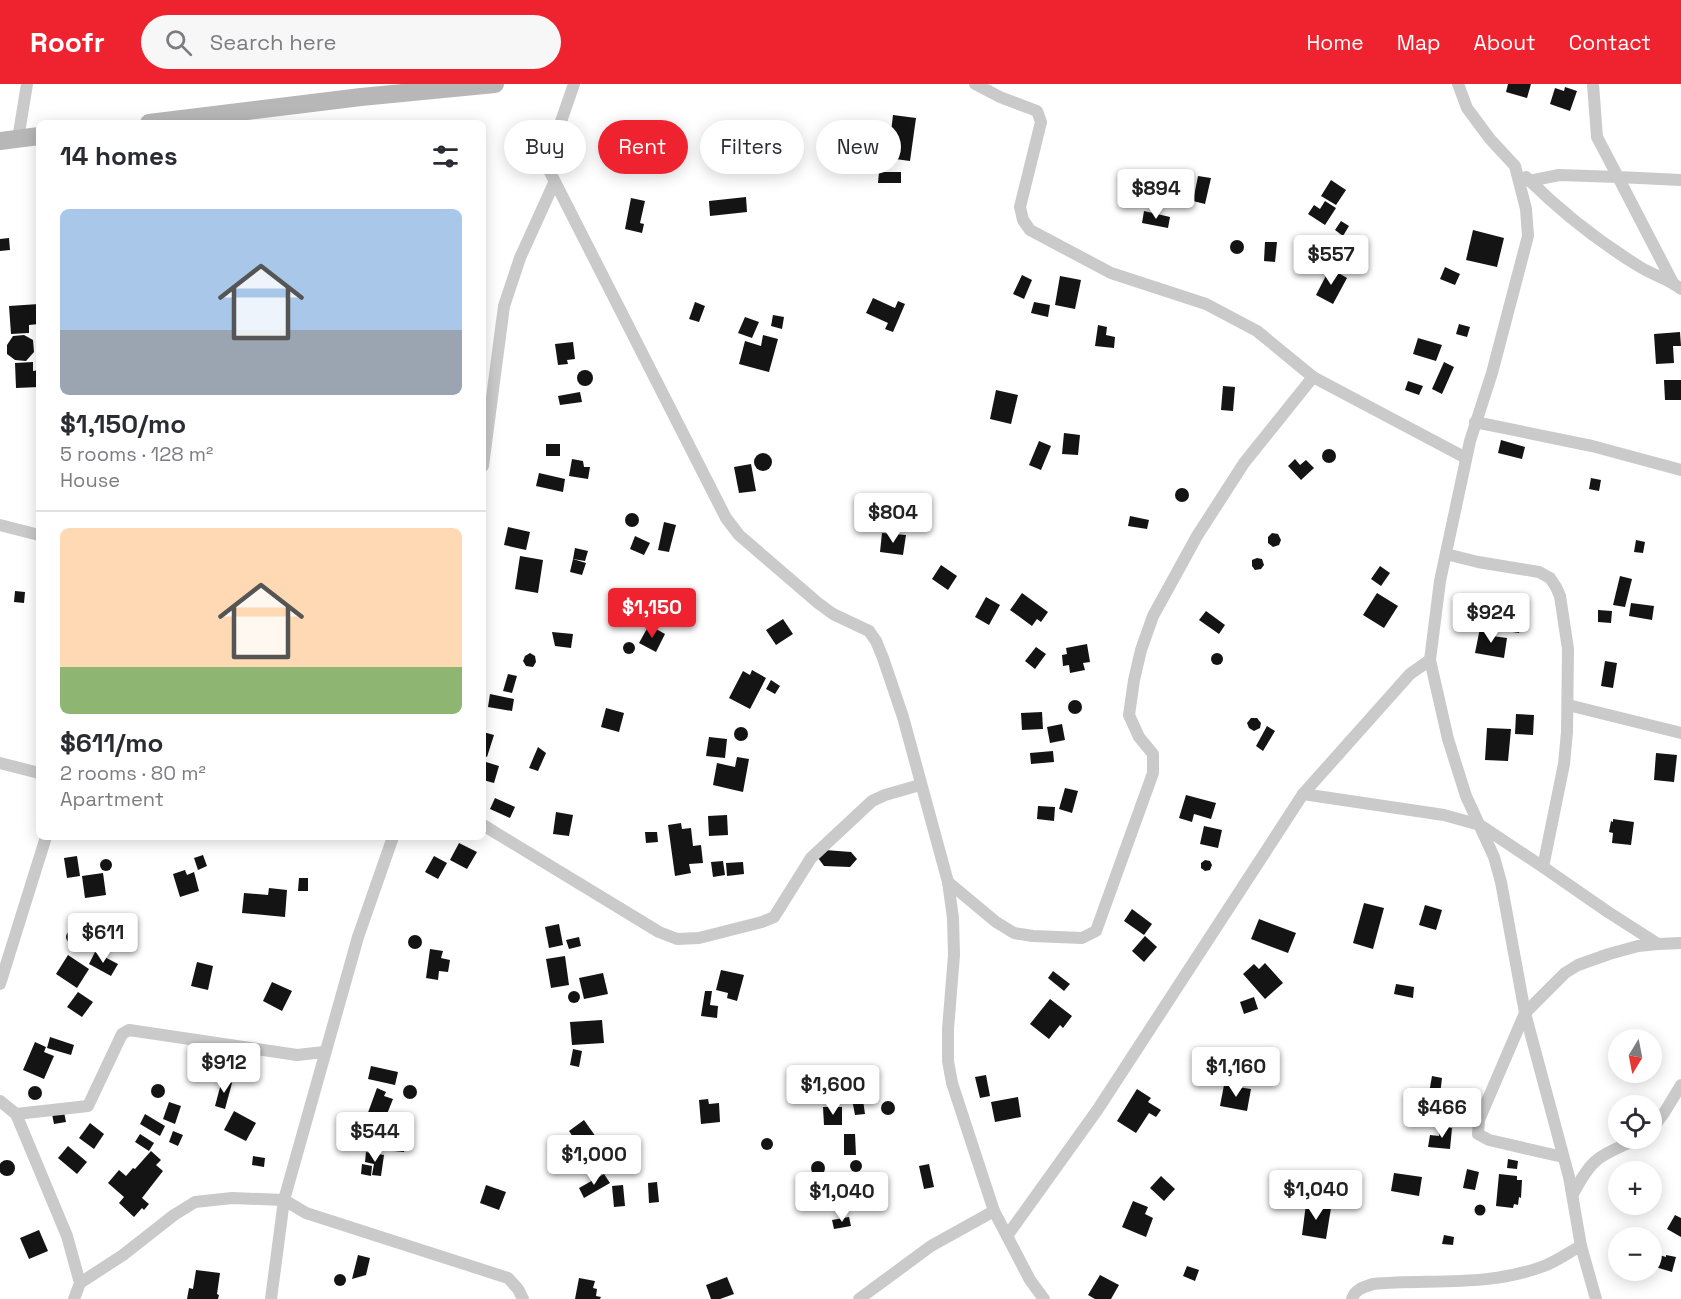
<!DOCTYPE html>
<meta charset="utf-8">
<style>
:root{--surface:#fff;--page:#f7f7f7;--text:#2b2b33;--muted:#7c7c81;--line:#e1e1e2;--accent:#ef232f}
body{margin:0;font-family:"Space Grotesk",sans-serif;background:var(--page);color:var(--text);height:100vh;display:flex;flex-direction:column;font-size:22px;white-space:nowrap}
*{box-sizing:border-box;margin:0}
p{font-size:20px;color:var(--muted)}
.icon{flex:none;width:33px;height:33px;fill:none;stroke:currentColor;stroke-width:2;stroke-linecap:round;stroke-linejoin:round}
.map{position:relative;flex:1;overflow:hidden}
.panel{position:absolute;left:36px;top:36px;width:450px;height:720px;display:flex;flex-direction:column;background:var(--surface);border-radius:9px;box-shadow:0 3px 15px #0003}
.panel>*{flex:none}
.guide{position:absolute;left:504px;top:36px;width:570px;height:54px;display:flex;gap:12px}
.needle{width:39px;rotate:190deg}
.fabs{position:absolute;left:1608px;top:945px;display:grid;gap:12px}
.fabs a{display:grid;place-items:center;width:54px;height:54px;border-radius:50%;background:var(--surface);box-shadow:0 3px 15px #0003;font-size:30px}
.price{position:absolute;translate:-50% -51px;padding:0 14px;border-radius:6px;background:#fff;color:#222;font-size:20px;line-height:39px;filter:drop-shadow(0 2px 3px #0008)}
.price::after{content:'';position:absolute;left:50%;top:36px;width:18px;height:14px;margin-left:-9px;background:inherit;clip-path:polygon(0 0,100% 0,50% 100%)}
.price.selected{background:var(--accent);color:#fff}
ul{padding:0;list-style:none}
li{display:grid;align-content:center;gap:12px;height:318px;padding:0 24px}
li+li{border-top:2px solid var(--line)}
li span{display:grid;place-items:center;height:186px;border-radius:9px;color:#555}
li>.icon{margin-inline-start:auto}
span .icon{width:108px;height:108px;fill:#fffc;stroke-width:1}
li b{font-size:26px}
h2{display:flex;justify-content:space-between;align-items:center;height:72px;padding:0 24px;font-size:26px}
.pill{padding:0 21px;border-radius:27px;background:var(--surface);box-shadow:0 3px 15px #0003;font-size:21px;line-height:54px}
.pill.selected{background:var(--accent);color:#fff}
header{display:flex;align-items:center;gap:36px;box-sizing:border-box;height:84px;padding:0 30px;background:var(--accent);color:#fff}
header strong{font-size:28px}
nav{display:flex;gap:33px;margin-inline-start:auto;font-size:21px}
.search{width:420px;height:54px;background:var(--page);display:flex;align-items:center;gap:15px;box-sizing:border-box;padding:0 21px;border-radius:33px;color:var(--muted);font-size:22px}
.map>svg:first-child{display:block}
.building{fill:#141414}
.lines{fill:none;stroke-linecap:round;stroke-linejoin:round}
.street{stroke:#cacaca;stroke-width:12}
.secondary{stroke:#b7b7b7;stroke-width:18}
</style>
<header>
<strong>Roofr</strong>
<div class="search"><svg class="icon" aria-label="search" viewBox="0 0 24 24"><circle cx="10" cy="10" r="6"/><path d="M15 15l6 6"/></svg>Search here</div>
<nav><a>Home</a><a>Map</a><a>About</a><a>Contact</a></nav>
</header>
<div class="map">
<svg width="1681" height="1215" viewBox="0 0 1681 1215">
<rect width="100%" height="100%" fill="#fff"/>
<g class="building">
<path d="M1508,0H1531L1527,14L1506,8Z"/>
<path d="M1565,3L1577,7L1570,27L1550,20L1555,4L1564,7Z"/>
<path d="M893,31L916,34L910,77L888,74Z"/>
<path d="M853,62L879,66L876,85L861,82L860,87L849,85Z"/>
<path d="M879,88H901V99H878Z"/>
<path d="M1198,92L1211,94L1205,120L1193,117Z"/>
<path d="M1331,96L1346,106L1336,121L1321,112Z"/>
<path d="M746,113L747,128L710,132L709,117Z"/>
<path d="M631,114L645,117L640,139L644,140L642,149L625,145Z"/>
<path d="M1325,117L1336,124L1325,141L1308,130L1314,121L1320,125Z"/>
<path d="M1144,127L1170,133L1168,144L1142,139Z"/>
<path d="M1341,137L1349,142L1343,152L1335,146Z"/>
<path d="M1473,146L1504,154L1497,183L1466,176Z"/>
<path d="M9,154L10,166L0,167V155Z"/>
<circle cx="1237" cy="163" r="7"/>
<path d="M1265,158H1277L1275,178L1264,177Z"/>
<path d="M1445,183L1460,190L1455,201L1440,195Z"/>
<path d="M1330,184L1347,194L1333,220L1316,211Z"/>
<path d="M1022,191L1032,196L1024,215L1013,210Z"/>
<path d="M1060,192L1081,196L1075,225L1055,221Z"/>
<path d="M873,214L895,224L898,217L905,220L893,248L885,245L888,239L866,229Z"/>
<path d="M695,218L705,222L699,238L689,235Z"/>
<path d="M1034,218L1050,221L1048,233L1031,229Z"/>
<path d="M39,220V240L29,241V249L11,250L9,222Z"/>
<path d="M773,231L784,233L782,245L771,242Z"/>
<path d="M745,233L759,238L752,254L738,249Z"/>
<path d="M1459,240L1470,243L1467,253L1456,250Z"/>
<path d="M1098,241L1107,243L1106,251L1115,253L1114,264L1095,262Z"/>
<path d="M1680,248L1681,262H1673L1674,279L1656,280L1654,250Z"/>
<path d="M24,251L33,256L34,268L26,277L15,276L7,270V261L13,252Z"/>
<path d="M763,251L778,255L769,288L739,280L745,257L761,262Z"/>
<path d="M1418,254L1442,261L1436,277L1413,270Z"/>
<path d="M573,258L575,275L567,276L568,280L558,281L555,260Z"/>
<path d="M33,278V287L39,286V303L16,304L15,279Z"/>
<path d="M1444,278L1454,283L1442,310L1432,305Z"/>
<circle cx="585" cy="294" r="8"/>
<path d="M1664,296H1681V316H1665Z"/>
<path d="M1408,297L1423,302L1419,311L1405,306Z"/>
<path d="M1223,302L1235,303L1233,327L1221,326Z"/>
<path d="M996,306L1018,311L1011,340L990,335Z"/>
<path d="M580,308L582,318L560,321L558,312Z"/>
<path d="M1064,349L1080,351L1078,371L1062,370Z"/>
<path d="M1501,356L1525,363L1522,375L1498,369Z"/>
<path d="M1039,357L1051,362L1041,386L1029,381Z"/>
<rect x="546" y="360" width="14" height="12"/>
<circle cx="1329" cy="372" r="7"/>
<circle cx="763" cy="378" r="9"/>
<path d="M572,375L583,377L584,383H590L588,395L569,392Z"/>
<path d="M1295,375L1300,381L1306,376L1314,384L1301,396L1288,382Z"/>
<path d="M751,380L756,407L739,409L734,383Z"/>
<path d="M539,389L565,395L563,408L536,402Z"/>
<path d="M1591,394L1601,396L1599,407L1589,405Z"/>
<circle cx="1182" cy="411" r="7"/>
<path d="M904,416L921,417L920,433L903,432Z"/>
<circle cx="632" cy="436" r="7"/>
<path d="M1130,432L1149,436L1147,445L1128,442Z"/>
<path d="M664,438L676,441L669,468L658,466Z"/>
<path d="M508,443L530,448L526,466L504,461Z"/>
<path d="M882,449L906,451L903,471L880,468Z"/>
<path d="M1272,449L1278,450L1281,456L1279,461L1273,463L1268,459V453Z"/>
<path d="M635,452L650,459L644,471L630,465Z"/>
<path d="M1636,456L1645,458L1643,469L1634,468Z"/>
<path d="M575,464L588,467L585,477L573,475Z"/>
<path d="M520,472L543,476L538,509L515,505Z"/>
<path d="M1257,474L1262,475L1264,481L1261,485L1255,486L1252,482V476Z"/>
<path d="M573,475L586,479L582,491L570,488Z"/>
<path d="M941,481L957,492L948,506L932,495Z"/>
<path d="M1380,482L1390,489L1381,502L1371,495Z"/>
<path d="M1620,492L1632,495L1625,523L1613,521Z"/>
<path d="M15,507L25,508L24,519L14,518Z"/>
<path d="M1022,509L1048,528L1041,538L1037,535L1032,542L1010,526Z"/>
<path d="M1377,509L1398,522L1384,544L1363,531Z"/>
<path d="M986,513L1000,521L989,541L975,533Z"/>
<path d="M1631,519L1654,522L1652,536L1629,532Z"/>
<circle cx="1483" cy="531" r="6"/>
<path d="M1598,526L1612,527L1611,539L1598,538Z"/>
<path d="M1206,527L1225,541L1219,550L1199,536Z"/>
<path d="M1509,528L1523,530L1519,549L1506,547Z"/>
<path d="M783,535L793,550L776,561L766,546Z"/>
<path d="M649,541L665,550L656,568L639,559Z"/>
<path d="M1480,544L1491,546L1492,552L1507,554L1504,574L1475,569Z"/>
<path d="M552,548L573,550L571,564L555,562Z"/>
<circle cx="629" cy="564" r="6"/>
<path d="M1087,560L1090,578L1083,579L1085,586L1070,589L1069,581L1063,582L1062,571L1067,570L1066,564Z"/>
<path d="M1036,563L1046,570L1035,585L1025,577Z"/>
<circle cx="1217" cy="575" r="6"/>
<path d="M530,569L535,572L536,578L533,583L526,582L523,577L525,572Z"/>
<path d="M1605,577L1617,579L1613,604L1601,602Z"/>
<path d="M752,586L766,594L750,625L729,614L743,587L750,591Z"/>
<path d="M508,590L517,592L512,609L503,607Z"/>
<path d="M771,596L780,602L775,610L766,605Z"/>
<path d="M490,610L514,615L512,627L488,623Z"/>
<circle cx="1075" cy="623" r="7"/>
<path d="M606,624L624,629L619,648L601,643Z"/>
<path d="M1042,628L1043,645L1022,646L1021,629Z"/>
<path d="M1516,630L1534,631L1533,651L1515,650Z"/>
<path d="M1251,634H1257L1261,639L1260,644L1254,647L1249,644L1247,639Z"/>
<path d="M1062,640L1065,656L1050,659L1047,643Z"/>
<path d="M1267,642L1275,647L1263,667L1256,662Z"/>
<circle cx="741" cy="650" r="7"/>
<path d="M1487,644L1511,645L1508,677L1485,676Z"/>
<path d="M483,648L494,651L487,673L483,671Z"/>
<path d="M709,653L727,655L725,674L706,672Z"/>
<path d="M538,663L546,669L538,687L529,684Z"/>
<path d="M1053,667L1054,678L1031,680L1030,669Z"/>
<path d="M1656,669L1677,671L1674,698L1654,696Z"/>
<path d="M737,673L749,675L743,708L713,701L717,679L735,683Z"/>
<path d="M486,678L499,682L494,699L483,696Z"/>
<path d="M1065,704L1078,707L1072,729L1059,725Z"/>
<path d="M1186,711L1216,719L1211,735L1194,730L1192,738L1179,734Z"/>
<path d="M495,714L515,723L510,734L490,725Z"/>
<path d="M1038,722L1055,723L1054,737L1037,735Z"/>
<path d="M556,728L573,731L569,752L553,750Z"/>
<path d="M727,731L728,751L709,752L708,732Z"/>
<path d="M1613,735L1634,738L1631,761L1612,759L1613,749L1609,748L1611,737L1613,738Z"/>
<path d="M681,739L682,745L691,744L693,762L701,761L703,779L689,780L691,789L675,792L668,741Z"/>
<path d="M1204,742L1222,746L1218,764L1200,760Z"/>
<path d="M645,748H657L658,758L646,759Z"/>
<path d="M459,759L477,768L467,785L450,776Z"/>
<path d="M825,766L851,768L857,775L850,783L824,782L818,774Z"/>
<path d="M203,771L207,782L198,786L194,774Z"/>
<path d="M77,772L80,792L67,794L64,774Z"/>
<path d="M434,772L447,779L438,795L425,788Z"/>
<circle cx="106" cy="781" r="6"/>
<path d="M1205,776L1210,777L1212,781L1210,786L1205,787L1201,784V779Z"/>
<path d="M723,777L725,791L713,793L711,778Z"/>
<path d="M743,778L744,790L727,792L726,779Z"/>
<path d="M185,786L187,791L194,788L199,807L180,813L173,790Z"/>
<path d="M103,789L106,811L85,814L82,792Z"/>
<path d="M299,794H308V807H298Z"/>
<path d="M269,804L287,806L285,833L242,829L244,809L268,811Z"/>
<path d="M1364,819L1384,824L1373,865L1353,859Z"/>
<path d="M1425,821L1442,826L1436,846L1419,841Z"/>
<path d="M1132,825L1152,840L1144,851L1124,837Z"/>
<path d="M1259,835L1296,849L1288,869L1251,855Z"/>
<path d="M559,840L563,861L549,864L545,843Z"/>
<circle cx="72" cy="853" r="6"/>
<circle cx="415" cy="858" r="7"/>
<path d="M1145,852L1157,863L1144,878L1132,867Z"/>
<path d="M579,853L581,862L569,865L566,856Z"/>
<path d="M430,865L443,867L441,874L450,876L448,888L439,887L438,896L426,894Z"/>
<path d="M95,868L118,880L111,892L89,880Z"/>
<path d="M68,871L89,885L77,904L56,890Z"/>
<path d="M565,872L569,901L551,904L546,875Z"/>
<path d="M197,878L213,882L208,906L191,902Z"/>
<path d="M1265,879L1283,899L1265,915L1243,890L1254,880L1259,885Z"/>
<path d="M721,886L744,891L737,917L727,914L728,909L716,906Z"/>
<path d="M1053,887L1070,900L1064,907L1048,894Z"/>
<path d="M603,889L608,910L584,915L579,894Z"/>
<path d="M272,898L292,907L282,927L263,917Z"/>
<path d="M1396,900L1414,903L1413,914L1394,910Z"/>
<circle cx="574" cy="913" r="6"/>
<path d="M705,907H712L710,921L718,922L717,934L701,932Z"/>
<path d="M78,908L93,918L82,933L67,923Z"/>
<path d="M1254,913L1258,925L1244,930L1240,918Z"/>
<path d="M1050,915L1072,932L1063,944L1060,941L1049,955L1030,940Z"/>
<path d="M602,936L604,959L572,961L570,938Z"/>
<path d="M50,953L74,961L71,971L47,964Z"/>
<path d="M35,958L46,963L44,968L54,972L44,995L23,986Z"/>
<path d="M573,965L582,967L579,983L570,981Z"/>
<path d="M193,974L204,978L201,987L190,984Z"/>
<path d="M371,982L398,988L395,1001L368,995Z"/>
<path d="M986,991L990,1012L980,1014L975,993Z"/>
<path d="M1432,992L1442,994L1440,1011L1429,1009Z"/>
<path d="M222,996L232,999L225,1025L215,1022Z"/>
<circle cx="158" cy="1007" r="7"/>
<circle cx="410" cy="1008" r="7"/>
<path d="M1224,1001L1251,1005L1247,1027L1220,1022Z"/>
<circle cx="35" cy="1009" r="7"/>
<path d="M377,1004L386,1008L384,1012L393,1015L383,1040L366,1034Z"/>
<path d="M1137,1005L1151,1014L1148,1018L1161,1026L1156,1033L1149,1029L1136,1049L1117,1037Z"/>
<path d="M862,1009L865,1030L855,1031L851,1010Z"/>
<path d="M1018,1013L1021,1033L995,1038L991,1018Z"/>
<path d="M708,1015L709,1020L719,1019L720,1038L701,1040L699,1016Z"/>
<path d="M1439,1016L1452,1018L1451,1027L1438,1026Z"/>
<circle cx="888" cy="1024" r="7"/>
<path d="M169,1018L181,1022L175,1040L163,1035Z"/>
<path d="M823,1023H842V1041H824Z"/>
<path d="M234,1027L256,1039L246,1057L224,1046Z"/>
<path d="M64,1028L66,1038L54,1040L52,1030Z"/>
<path d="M145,1030L165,1042L160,1052L140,1040Z"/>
<path d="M584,1036L596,1053L580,1063L569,1047Z"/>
<path d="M90,1039L104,1050L94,1065L79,1054Z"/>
<path d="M1440,1042L1452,1044L1450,1065L1428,1063L1430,1051L1439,1052Z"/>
<circle cx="397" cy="1048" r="6"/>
<path d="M173,1047L183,1051L178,1062L169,1058Z"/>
<path d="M140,1050L154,1059L149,1067L135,1058Z"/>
<path d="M844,1050H855L856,1071H844Z"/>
<circle cx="767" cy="1060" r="6"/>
<path d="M396,1057L405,1058L404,1068L394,1067Z"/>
<path d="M68,1062L87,1078L77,1090L58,1074Z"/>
<path d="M151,1067L161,1076L156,1081L163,1087L142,1114L149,1120L144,1126L142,1124L134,1133L119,1119L124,1113L108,1099L119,1086L126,1092L133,1084L135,1085Z"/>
<path d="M366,1068L384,1071L381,1092L372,1091L374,1080L365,1078Z"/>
<path d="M253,1072L265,1074L264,1083L252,1081Z"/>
<path d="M1508,1075L1518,1077L1517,1085L1507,1084Z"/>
<circle cx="856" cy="1082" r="6"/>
<circle cx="7" cy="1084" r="8"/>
<circle cx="818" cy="1084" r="7"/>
<path d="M362,1080L372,1082L371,1092L361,1090Z"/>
<path d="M929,1080L934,1103L924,1105L919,1082Z"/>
<path d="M1467,1085L1479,1088L1475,1106L1463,1104Z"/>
<path d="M1394,1089L1422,1093L1419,1112L1391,1107Z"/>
<path d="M604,1090L610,1099L584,1114L579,1104Z"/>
<path d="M1499,1090L1517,1092V1096H1522L1521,1114L1519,1113L1518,1121L1514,1120L1513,1124L1496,1122Z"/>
<path d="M1161,1092L1175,1105L1164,1117L1150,1104Z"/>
<path d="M657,1098L659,1118L649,1119L648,1099Z"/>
<path d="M486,1101L506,1108L499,1126L480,1119Z"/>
<path d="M623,1101L625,1122L614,1123L612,1102Z"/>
<path d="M1133,1117L1148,1123L1145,1130L1153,1134L1146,1153L1122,1143Z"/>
<path d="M1306,1120L1331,1124L1326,1155L1302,1151Z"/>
<circle cx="1480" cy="1126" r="5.5"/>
<path d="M1675,1131L1681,1134V1153L1667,1145Z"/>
<path d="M849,1133L851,1142L834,1145L832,1136Z"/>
<path d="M39,1146L48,1167L29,1175L20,1154Z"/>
<path d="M1444,1151L1454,1153L1453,1161L1442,1160Z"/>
<path d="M1652,1169L1666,1173V1171L1676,1173L1672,1188L1652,1182Z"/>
<path d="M358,1171L370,1174L366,1191L352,1195Z"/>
<path d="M1187,1182L1199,1186L1195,1197L1183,1192Z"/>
<path d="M196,1186L220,1189L217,1210L219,1211L218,1215H187L189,1204L193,1205Z"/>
<circle cx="340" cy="1196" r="6"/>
<path d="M1100,1191L1119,1201L1111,1215H1095L1088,1211Z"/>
<path d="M727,1193L734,1210L720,1215H711L706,1201Z"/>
<path d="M579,1194L595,1197L593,1204L597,1205L596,1212L601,1213L600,1215H575Z"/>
</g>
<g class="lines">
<g class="street">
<path d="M574,0L549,72L548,80L550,88L726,434L739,451L818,519L833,530L869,547L876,557L883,574L903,633L948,798L953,834L954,871L948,945V977L952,999L994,1127L1030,1196L1044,1215"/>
<path d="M975,0L1000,13L1037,27L1041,38L1020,123L1023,136L1030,146L1111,189L1206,220L1257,247L1313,293L1466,374"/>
<path d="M1458,0L1467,24L1490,55L1515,82L1526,125L1528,152L1492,289L1470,357L1440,497L1430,576L1448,655L1466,712L1494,773L1501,798L1525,929L1569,1093L1581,1162L1596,1215"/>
<path d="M1593,0L1597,53L1618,93L1681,96"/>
<path d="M18,55L27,0"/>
<path d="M1526,93C1559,126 1601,159 1640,183C1653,191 1669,195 1681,205"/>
<path d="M1529,97L1559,91L1618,93L1673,199"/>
<path d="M1475,338L1592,362L1681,386"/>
<path d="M483,382L504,222L520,174L554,99"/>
<path d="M0,441L39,451"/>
<path d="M1446,470L1478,478L1539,488L1550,494L1556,503L1560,512L1568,565L1567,648L1564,680L1543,783"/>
<path d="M1568,621L1681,649"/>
<path d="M0,679L39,689"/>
<path d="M1303,710L1444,731L1480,741L1543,783L1608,828L1658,860L1681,859"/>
<path d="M483,741L659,848L677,855L699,854L762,838L774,833L811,774L872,717L885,711L920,701"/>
<path d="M948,798L996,838L1014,849L1033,852L1082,854L1096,847L1153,689V670L1139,653L1129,631L1134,596L1141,566L1153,532L1197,452L1244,379L1313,293"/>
<path d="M0,900L46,753"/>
<path d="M0,1017L16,1030L67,1152L80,1199L74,1215"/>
<path d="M16,1030L88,1022L122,950L129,946L297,971L324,968"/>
<path d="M1652,1045L1664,1029L1681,1001"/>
<path d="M1563,1073L1489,1056L1478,1050L1479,1036L1525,929L1565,889L1578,881L1609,870L1638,862L1658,860"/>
<path d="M1573,1110C1594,1070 1600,1073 1639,1054"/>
<path d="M1007,1152L1098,1025L1303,710L1410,590L1430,576"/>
<path d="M80,1199L123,1171L174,1131L195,1118L232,1114L284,1116L306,1129L508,1194L518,1205L523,1215"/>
<path d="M271,1215L284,1116L358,853L393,753"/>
<path d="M859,1215L931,1162L994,1127"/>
<path d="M1352,1215C1355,1205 1364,1203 1373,1200C1431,1195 1489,1203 1544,1182C1557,1177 1569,1168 1581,1162"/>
</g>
<g class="secondary">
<path d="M149,39L361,13L495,0"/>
<path d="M0,57L39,52"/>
</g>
</g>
</svg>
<div class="fabs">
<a><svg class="needle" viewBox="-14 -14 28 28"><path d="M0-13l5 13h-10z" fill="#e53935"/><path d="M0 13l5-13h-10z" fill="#7c7c81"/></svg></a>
<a><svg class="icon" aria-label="locate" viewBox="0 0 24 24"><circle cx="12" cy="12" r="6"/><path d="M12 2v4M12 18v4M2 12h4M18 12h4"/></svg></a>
<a>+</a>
<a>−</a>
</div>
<b class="price" style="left:1156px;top:136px">$894</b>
<b class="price" style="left:1331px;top:202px">$557</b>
<b class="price" style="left:893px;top:460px">$804</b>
<b class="price selected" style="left:652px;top:555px">$1,150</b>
<b class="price" style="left:1491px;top:560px">$924</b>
<b class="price" style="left:103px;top:880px">$611</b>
<b class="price" style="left:224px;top:1010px">$912</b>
<b class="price" style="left:1236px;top:1014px">$1,160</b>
<b class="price" style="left:833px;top:1032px">$1,600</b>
<b class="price" style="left:1442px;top:1055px">$466</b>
<b class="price" style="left:375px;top:1079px">$544</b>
<b class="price" style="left:594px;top:1102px">$1,000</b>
<b class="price" style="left:1316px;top:1137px">$1,040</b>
<b class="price" style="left:842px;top:1139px">$1,040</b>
<div class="guide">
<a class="pill">Buy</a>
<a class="pill selected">Rent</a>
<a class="pill">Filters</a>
<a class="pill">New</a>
</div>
<section class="panel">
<h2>14 homes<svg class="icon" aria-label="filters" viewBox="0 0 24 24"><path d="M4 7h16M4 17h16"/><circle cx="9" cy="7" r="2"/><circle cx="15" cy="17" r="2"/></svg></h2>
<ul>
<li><span style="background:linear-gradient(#a9c7e8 65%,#9aa5b1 0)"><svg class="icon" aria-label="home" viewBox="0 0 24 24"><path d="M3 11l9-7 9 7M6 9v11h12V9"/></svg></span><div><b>$1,150/mo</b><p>5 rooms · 128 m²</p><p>House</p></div></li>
<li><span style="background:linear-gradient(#ffd9b3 75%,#8fb573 0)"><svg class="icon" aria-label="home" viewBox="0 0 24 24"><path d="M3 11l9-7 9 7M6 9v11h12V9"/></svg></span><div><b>$611/mo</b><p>2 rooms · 80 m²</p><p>Apartment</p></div></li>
</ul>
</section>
</div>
